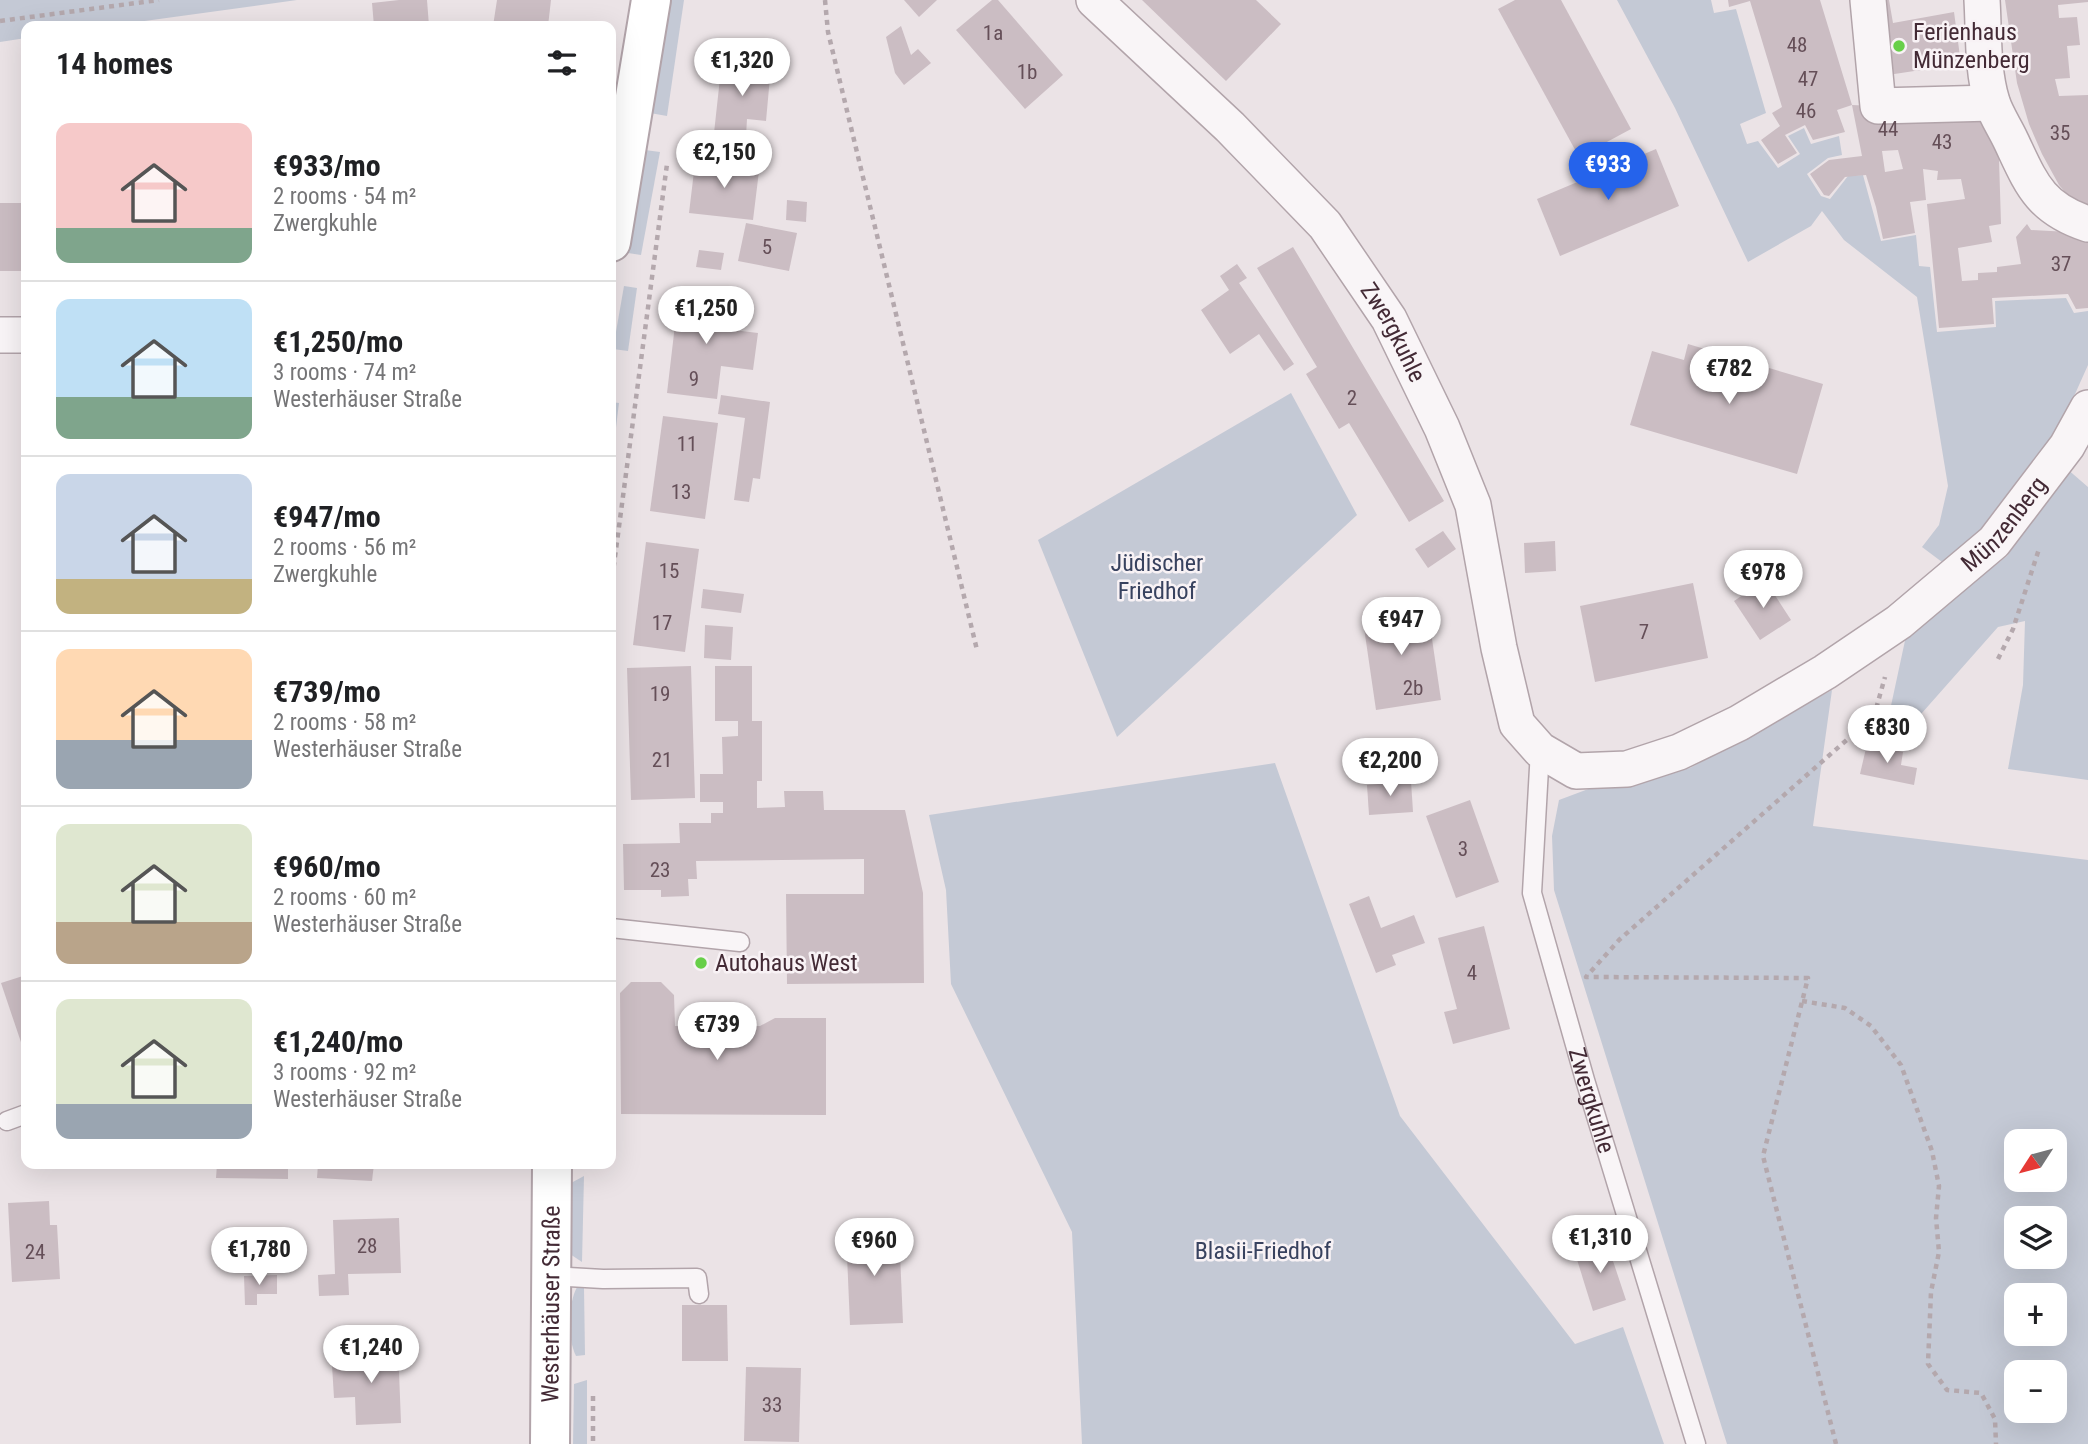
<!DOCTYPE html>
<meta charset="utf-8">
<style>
:root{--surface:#fff;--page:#f2f2f2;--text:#202124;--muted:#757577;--line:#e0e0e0;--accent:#2563eb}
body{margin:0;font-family:"Roboto Condensed",sans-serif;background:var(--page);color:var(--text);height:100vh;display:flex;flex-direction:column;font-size:26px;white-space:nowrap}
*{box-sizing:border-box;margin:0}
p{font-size:23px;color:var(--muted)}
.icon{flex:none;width:38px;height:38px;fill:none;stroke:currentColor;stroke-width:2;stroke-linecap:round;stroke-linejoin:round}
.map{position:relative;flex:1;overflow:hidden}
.drawer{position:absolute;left:21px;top:21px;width:595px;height:1148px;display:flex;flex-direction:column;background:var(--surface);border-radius:14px;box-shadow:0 7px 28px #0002}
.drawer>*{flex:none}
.needle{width:46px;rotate:234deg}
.buttons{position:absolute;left:2004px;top:1129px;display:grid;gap:14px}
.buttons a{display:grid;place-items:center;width:63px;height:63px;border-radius:14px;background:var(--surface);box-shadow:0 7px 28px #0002;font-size:35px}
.price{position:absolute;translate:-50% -60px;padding:0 16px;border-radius:24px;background:#fff;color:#222;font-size:23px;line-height:46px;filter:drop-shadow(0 2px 4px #0008)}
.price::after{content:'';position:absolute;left:50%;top:42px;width:21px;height:16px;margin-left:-10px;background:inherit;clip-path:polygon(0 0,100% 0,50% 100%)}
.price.active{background:var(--accent);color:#fff}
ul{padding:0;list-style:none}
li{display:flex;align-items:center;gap:21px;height:175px;padding:0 35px}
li+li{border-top:2px solid var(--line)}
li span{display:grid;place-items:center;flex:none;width:196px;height:140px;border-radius:14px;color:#555}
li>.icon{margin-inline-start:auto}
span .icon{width:84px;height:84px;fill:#fffc;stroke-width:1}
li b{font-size:30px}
h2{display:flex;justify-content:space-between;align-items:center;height:84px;padding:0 35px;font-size:30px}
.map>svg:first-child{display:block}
.green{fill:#c4c9d5;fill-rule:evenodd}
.building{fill:#cbbdc3;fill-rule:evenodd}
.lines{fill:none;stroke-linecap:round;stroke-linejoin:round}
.lane-casing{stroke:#b2a4aa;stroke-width:21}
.street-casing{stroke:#b2a4aa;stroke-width:38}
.secondary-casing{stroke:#b2a4aa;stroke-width:42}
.path{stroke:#b4a8ad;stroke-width:4.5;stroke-dasharray:5 5;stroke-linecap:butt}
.lane{stroke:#f9f5f7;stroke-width:18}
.street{stroke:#f9f5f7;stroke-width:35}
.secondary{stroke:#fff;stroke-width:38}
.poi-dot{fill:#68cf49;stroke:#f8f2f5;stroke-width:2.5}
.labels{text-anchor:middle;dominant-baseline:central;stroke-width:5;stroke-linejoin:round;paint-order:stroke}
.number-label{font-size:21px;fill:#654f58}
.poi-label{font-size:24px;fill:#432a35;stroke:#f8f2f5;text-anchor:start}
.street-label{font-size:24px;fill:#432a35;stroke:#f8f2f5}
.park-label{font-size:24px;fill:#38425f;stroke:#f8f2f5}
</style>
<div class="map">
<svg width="2088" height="1444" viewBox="0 0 2088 1444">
<rect width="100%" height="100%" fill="#ebe3e6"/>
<g class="green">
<path d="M0,0H297L108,26H26V38L0,42Z"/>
<path d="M671,0H684L667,116L650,113Z"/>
<path d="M1617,0H1711L1714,13L1736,9L1766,113L1740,124L1747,144L1758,141L1778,168L1800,154L1788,136L1804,128L1811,144L1839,136L1842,155L1828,158L1807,174L1821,196L1830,199L1848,176L1863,175L1881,241L1916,235L1919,266L1930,267L1937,332L1996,327L1995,301L2066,298L2074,313L2088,311V365L2050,450L1978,535L1946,565L1922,547L1939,525L1948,486L1917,297L1844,240L1822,211L1811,226L1748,262L1675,108Z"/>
<path d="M645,150L660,152L641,255L628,253Z"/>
<path d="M624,286L637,288L628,351L613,349Z"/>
<path d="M1291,393L1357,515L1117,737L1038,540Z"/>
<path d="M611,402L619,403L611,468Z"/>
<path d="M2066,468L2088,487V780L2008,769L2023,685L2025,621L1998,627L1914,722L1889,715L1906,636L2007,556Z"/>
<path d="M1832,690L1813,826L2088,860V1444H1727L1554,890L1552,836L1559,800L1591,788L1628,785L1690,768ZM2016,1141H2054V1180H2016ZM2016,1218H2054V1256H2016ZM2016,1295H2054V1334H2016ZM2016,1372H2054V1410H2016Z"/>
<path d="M1275,763L1400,1116L1575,1344L1623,1327L1664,1444H1082L1072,1232L951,984L946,890L929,815Z"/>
<path d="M584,1176L582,1262L570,1254L571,1183Z"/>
<path d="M577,1287L584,1288L585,1355L576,1356C567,1338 568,1304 577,1287Z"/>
<path d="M587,1380V1444H573L574,1384Z"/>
</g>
<g class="building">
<path d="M399,0H427L429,26H374L372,3Z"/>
<path d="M497,0H551L548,26H493Z"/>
<path d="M904,0H937L919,17Z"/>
<path d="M992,0H998L1063,75L1025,109L956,30Z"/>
<path d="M1142,0H1256L1281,24L1226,81Z"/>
<path d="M1515,0H1561L1631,129L1579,157L1498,9Z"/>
<path d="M1728,0H1820L1852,105L1919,108L1963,115L1985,123L1993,132L1999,159L2001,224L1989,226L1992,242L1958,248L1962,281L1978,280V273L1997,272V267L2021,264L2016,237L2027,224L2031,230L2088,233V308L2076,309L2068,294L1992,298L1994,324L1939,328L1927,204L1965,199L1961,179L1937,180L1938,171L1923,169L1926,200L1910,202L1915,233L1883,239L1876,207L1866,175L1845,177L1829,196L1824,195L1810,174L1829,160L1862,156L1852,105L1837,110L1845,132L1813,140L1805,125L1785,135L1797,153L1778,164L1761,140L1780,126L1772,113L1782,107L1750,1L1729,7ZM1898,150L1903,169L1885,172L1882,151Z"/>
<path d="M1870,0H1889L1893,23L1954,12L1961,64L1881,76Z"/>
<path d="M2005,0H2088V2L2058,5L2059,18L2077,17L2080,45L2067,46L2070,78L2055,79L2059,96L2088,95V210L2077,206L2059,185L2042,154L2029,124L2017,83Z"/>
<path d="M901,26L911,55L918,49L931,63L904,85L895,73L886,37Z"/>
<path d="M757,59L766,60L771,66L766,121L747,119L746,136L714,133L721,69L749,72L750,63Z"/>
<path d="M1656,149L1679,206L1560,256L1537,199Z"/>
<path d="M716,155L735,158V168L759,171L753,220L689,213L695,163L715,166Z"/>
<path d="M787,200L807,202L806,222L786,220Z"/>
<rect x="0" y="203" width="26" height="68"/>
<path d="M746,223L797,233L789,271L738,261Z"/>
<path d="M1293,247L1444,501L1409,522L1349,423L1339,429L1306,374L1317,367L1257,268Z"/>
<path d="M699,250L724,253L721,270L696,267Z"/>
<path d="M1237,264L1247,278L1239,283L1294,364L1284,371L1259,334L1230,354L1201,310L1229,290L1220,276Z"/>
<path d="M679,291L729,297L725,329L758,333L753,370L721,366L717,399L667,393Z"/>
<path d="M1688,344L1823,384L1797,474L1630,425L1652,351L1684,360Z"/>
<path d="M721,395L770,402L760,479L753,478L749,502L734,500L745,418L718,414Z"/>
<path d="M663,416L718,423L705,519L650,511Z"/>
<path d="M1443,531L1456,549L1428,568L1415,549Z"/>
<path d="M1555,541L1556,571L1525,573L1524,543Z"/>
<path d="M646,542L699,549L685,652L633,645Z"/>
<path d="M1765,580L1791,620L1760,640L1734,601Z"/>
<path d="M1693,583L1708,658L1595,682L1580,606Z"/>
<path d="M703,589L744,594L741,613L701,608Z"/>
<path d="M1427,605L1441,700L1376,710L1362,614Z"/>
<path d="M705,625L733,627L731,660L704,658Z"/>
<path d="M691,666L695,798L631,800L627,668Z"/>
<path d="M715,666H752V721H762V781H757V808L785,807L784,791H823L824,810H905L923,893L924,983L787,984L786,894H864V859L696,861L697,879H688L689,896L661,897V890H624L623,844L680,843L679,823H711V813H723V802H700V774H723L722,737L738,736V721H715Z"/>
<path d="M1867,744L1903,752L1901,765L1917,768L1914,785L1860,774Z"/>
<path d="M1411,781L1413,812L1369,815L1367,785Z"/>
<path d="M1470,800L1499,882L1456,898L1426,816Z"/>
<path d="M1369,896L1381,928L1414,915L1425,943L1392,955L1396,965L1376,973L1349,904Z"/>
<path d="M1484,926L1510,1029L1453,1044L1444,1012L1457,1009L1438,938Z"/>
<path d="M26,975V1057L1,983Z"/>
<path d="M631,982H661L674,995L675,1026H760L775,1018H826V1115L621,1114L620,993Z"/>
<path d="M217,1164H288V1179L216,1178Z"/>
<path d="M318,1164H374L372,1181L317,1178Z"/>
<path d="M49,1201L50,1225H57L60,1279L12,1282L8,1203Z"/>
<path d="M399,1218L401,1273L348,1274L349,1295L319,1296L318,1275L335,1274L333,1220Z"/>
<path d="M899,1231L903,1323L850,1325L846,1232Z"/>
<path d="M1606,1240L1626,1300L1593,1311L1574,1250Z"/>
<path d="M277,1275V1294H257V1305H245L244,1276Z"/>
<path d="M682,1305H727L728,1361H682Z"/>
<path d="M398,1346L401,1423L356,1425L355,1397L334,1398L332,1365L355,1363L354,1348Z"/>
<path d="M746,1367L801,1368L799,1442L744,1441Z"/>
</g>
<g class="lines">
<g class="lane-casing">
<g id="lane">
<path id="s1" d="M1540,750L1532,893L1585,1080L1696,1444"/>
<path d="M611,928L740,942"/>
<path d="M7,1121L26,1114"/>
<path d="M551,1276L603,1279L697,1278L699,1294"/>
</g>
</g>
<g class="street-casing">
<g id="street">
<path id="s2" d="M1094,0L1230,127L1325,225L1389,319L1442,428L1473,505L1499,648L1517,724L1540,750L1576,771L1627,769L1679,752L1739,723L1825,672L1899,622L1994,542L2067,446L2088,408"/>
<path d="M1868,0L1878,106L1992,103"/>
<path d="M1982,0C1984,33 1982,70 1992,102C1996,115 2005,128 2011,141C2031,183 2039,208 2088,224"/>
<path d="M0,335H26"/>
</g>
</g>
<g class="secondary-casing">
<g id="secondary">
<path d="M611,242L651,0"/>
<path id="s3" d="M550,1444L552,1164"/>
</g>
</g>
<g class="path">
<path d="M825,0L828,32L977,650"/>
<path d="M0,21L159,0"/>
<path d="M611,587L667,164"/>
<path d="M1998,659L2013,629L2039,549"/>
<path d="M1802,1001L1845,1008L1871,1026L1901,1065L1932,1151L1939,1186L1936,1218L1939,1252L1931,1292L1928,1364L1947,1390L1981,1393L1995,1419L1996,1444"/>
<path d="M593,1396V1444"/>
<path d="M1836,1444L1763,1156L1808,978L1586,977L1619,940L1874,716L1885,677"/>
</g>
<use href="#lane" class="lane"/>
<use href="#street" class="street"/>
<use href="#secondary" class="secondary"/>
</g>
<g class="poi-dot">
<circle cx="1899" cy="46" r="7"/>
<circle cx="701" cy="963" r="7"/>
</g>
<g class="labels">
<g class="number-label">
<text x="993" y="33">1a</text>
<text x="1797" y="45">48</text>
<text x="1027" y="72">1b</text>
<text x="1808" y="79">47</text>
<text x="1806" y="111">46</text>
<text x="1888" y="129">44</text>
<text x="2060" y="133">35</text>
<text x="1942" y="142">43</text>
<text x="767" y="247">5</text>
<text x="2061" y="264">37</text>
<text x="694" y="379">9</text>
<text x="1352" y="398">2</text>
<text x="687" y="444">11</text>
<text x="681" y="492">13</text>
<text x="669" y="571">15</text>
<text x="662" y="623">17</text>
<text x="1644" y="632">7</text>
<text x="1413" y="688">2b</text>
<text x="660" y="694">19</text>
<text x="662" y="760">21</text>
<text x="1463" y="849">3</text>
<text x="660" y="870">23</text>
<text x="1472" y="973">4</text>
<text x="367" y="1246">28</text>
<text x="35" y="1252">24</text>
<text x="772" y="1405">33</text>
</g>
<g class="poi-label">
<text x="1913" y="32">Ferienhaus<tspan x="1913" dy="28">Münzenberg</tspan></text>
<text x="715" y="963">Autohaus West</text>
</g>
<g class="street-label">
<text stroke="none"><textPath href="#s2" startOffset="450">Zwergkuhle</textPath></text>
<text stroke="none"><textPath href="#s2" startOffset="1446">Münzenberg</textPath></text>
<text stroke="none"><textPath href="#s1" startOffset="359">Zwergkuhle</textPath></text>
<text stroke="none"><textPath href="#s3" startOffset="140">Westerhäuser Straße</textPath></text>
</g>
<g class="park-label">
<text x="1157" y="563">Jüdischer<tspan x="1157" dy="28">Friedhof</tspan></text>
<text x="1263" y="1251">Blasii-Friedhof</text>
</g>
</g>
</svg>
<div class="buttons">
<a><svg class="needle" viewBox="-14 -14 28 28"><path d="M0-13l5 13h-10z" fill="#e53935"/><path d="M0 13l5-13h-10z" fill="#757577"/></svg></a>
<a><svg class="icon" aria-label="layers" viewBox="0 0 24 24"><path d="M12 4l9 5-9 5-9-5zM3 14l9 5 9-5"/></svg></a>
<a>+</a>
<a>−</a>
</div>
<b class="price" style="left:742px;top:98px">€1,320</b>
<b class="price" style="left:724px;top:190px">€2,150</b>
<b class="price active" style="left:1608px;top:202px">€933</b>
<b class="price" style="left:706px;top:346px">€1,250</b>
<b class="price" style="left:1729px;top:406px">€782</b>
<b class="price" style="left:1763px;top:610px">€978</b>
<b class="price" style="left:1401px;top:657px">€947</b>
<b class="price" style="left:1887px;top:765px">€830</b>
<b class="price" style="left:1390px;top:798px">€2,200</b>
<b class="price" style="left:717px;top:1062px">€739</b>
<b class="price" style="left:1600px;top:1275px">€1,310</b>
<b class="price" style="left:874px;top:1278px">€960</b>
<b class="price" style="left:259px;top:1287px">€1,780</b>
<b class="price" style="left:371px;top:1385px">€1,240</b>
<section class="drawer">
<h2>14 homes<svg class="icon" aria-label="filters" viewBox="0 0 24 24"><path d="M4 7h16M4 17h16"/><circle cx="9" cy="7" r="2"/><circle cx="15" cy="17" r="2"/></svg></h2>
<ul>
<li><span style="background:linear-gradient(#f6c9c9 75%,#7fa58c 0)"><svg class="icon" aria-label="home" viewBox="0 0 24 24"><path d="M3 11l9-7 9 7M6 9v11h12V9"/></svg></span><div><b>€933/mo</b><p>2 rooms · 54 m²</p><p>Zwergkuhle</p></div></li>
<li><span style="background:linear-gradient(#bfe0f5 70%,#7fa58c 0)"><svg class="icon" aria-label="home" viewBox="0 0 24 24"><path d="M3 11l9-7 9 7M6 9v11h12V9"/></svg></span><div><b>€1,250/mo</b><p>3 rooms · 74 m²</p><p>Westerhäuser Straße</p></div></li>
<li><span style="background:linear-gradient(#c9d6e8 75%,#c2b280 0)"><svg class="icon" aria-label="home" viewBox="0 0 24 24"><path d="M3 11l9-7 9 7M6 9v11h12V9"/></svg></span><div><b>€947/mo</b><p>2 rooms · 56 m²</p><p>Zwergkuhle</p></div></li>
<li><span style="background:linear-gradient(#ffd9b3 65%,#9aa5b1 0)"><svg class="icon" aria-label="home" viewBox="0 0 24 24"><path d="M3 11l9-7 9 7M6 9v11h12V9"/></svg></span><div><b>€739/mo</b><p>2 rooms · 58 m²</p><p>Westerhäuser Straße</p></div></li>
<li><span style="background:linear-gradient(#dfe7d0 70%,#b9a48a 0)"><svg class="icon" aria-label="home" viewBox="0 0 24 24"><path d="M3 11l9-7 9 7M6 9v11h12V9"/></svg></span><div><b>€960/mo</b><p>2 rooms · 60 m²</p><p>Westerhäuser Straße</p></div></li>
<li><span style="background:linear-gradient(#dfe7d0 75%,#9aa5b1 0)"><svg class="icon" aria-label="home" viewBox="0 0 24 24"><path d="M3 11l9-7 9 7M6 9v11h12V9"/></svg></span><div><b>€1,240/mo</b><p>3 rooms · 92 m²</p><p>Westerhäuser Straße</p></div></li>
</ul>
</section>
</div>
